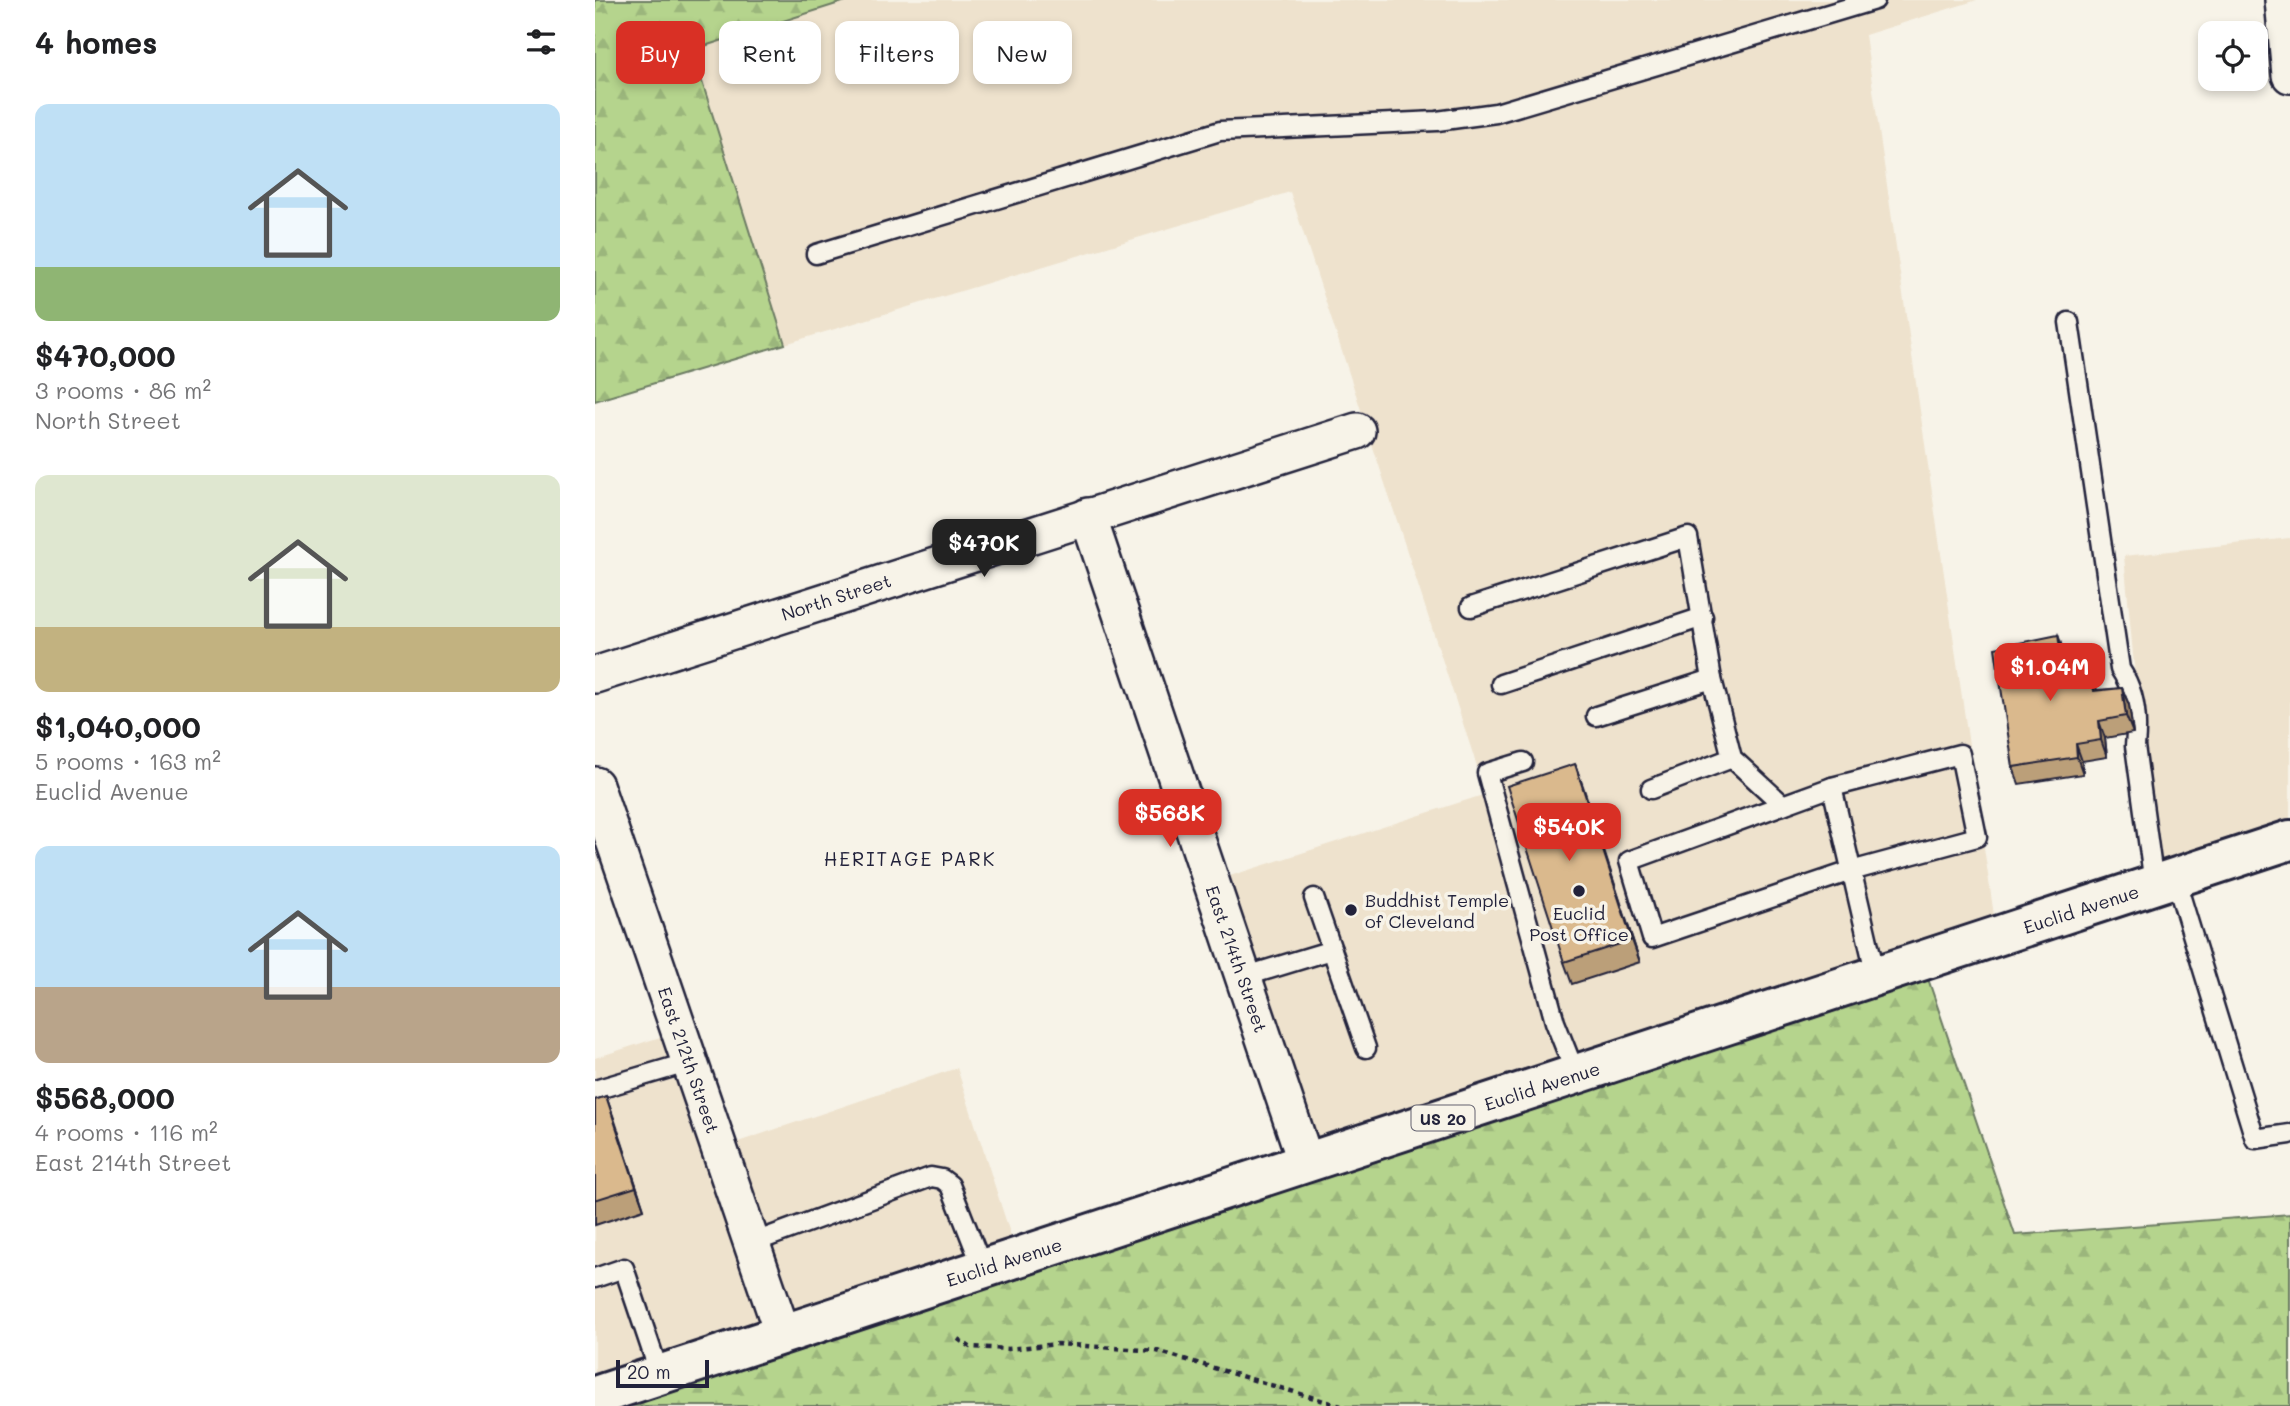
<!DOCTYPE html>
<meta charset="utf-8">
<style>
:root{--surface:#fff;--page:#f6f6f6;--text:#202124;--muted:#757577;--accent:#d93025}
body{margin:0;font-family:Mali,sans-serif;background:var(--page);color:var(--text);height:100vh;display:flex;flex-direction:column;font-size:26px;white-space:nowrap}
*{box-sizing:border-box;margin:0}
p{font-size:23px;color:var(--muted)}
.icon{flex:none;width:38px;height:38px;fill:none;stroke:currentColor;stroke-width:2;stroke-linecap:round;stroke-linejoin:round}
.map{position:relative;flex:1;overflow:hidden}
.details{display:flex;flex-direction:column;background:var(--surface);width:595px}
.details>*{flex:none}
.hud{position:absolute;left:21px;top:21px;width:665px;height:63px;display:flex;gap:14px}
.fabs{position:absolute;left:1603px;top:21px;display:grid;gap:14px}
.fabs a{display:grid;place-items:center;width:70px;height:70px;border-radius:14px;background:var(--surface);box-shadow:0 4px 10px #0003;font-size:35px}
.scale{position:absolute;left:21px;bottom:18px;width:93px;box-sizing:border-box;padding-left:7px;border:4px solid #22223b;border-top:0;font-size:19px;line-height:24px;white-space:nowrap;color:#22223b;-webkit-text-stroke:5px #f7f3e8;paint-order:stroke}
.price{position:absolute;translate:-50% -60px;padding:0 16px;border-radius:14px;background:var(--accent);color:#fff;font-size:23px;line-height:46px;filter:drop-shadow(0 2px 4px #0008)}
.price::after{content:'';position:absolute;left:50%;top:42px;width:21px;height:16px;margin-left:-10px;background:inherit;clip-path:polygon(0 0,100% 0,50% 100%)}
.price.active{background:#222;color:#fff}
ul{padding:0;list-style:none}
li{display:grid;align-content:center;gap:14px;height:371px;padding:0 35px}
li span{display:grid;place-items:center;height:217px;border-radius:14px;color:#555}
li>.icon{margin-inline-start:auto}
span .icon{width:126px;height:126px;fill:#fffc;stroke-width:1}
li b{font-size:30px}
h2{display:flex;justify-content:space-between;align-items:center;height:84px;padding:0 35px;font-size:30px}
.tag{padding:0 24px;border-radius:14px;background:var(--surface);box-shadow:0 4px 10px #0003;font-size:24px;line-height:63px}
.tag.active{background:var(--accent);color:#fff}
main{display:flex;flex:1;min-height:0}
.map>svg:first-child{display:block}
.built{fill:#eee2cd}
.forest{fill:url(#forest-firs);stroke:#6c7b64;stroke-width:2}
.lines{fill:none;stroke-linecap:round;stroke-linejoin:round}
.lane-casing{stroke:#22223b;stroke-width:23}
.street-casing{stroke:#22223b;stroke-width:40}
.primary-casing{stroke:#22223b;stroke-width:44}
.path{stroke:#22223b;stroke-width:4.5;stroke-dasharray:5 5;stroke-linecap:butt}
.lane{stroke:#f7f3e8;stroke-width:18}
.street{stroke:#f7f3e8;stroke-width:35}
.primary{stroke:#f7f3e8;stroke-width:38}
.wall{fill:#bb9f79;stroke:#22223b;stroke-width:2}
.shaded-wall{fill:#998263;stroke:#22223b;stroke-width:2}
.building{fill:#dab98d;stroke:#22223b;stroke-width:2}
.poi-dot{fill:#22223b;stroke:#f7f3e8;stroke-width:2.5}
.labels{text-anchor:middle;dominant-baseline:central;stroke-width:7;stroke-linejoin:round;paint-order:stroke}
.shield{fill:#f7f3e8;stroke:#62616f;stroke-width:2}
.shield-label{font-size:16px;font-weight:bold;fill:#22223b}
.street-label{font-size:18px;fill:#22223b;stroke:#f7f3e8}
.poi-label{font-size:18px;fill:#22223b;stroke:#f7f3e8;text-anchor:start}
.neighbourhood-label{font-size:19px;letter-spacing:2px;fill:#22223b;stroke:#f7f3e8}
</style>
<main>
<section class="details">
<h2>4 homes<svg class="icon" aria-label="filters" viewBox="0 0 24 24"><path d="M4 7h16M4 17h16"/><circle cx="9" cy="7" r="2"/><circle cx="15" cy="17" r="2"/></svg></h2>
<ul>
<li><span style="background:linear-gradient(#bfe0f5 75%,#8fb573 0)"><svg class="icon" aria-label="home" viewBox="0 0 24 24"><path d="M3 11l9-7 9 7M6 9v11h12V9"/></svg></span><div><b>$470,000</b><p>3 rooms · 86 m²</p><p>North Street</p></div></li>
<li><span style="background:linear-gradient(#dfe7d0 70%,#c2b280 0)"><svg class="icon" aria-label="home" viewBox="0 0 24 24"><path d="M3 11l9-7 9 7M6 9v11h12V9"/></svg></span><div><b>$1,040,000</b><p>5 rooms · 163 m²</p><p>Euclid Avenue</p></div></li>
<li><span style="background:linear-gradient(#bfe0f5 65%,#b9a48a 0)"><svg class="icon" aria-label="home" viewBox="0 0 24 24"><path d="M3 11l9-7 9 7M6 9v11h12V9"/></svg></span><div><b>$568,000</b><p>4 rooms · 116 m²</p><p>East 214th Street</p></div></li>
</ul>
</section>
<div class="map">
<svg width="1695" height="1406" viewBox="0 0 1695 1406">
<defs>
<pattern id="forest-firs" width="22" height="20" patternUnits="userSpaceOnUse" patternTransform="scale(1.75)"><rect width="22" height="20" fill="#b5d48d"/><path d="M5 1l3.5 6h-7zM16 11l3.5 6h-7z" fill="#9bb67b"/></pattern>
</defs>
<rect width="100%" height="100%" fill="#f7f3e8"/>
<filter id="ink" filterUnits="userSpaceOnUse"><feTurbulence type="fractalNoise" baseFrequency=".0143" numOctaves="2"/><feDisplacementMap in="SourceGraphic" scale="14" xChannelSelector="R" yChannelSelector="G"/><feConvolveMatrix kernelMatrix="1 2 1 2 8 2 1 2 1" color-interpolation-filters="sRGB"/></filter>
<g filter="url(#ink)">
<g class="built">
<path d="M254,0H1382L1270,35L1402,936L711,1163L616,882L891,794L695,192L190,344L97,50Z"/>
<path d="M1695,538V840L1559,884L1529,556Z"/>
<path d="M84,1031L125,1148L362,1068L423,1258L0,1396V1058Z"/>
</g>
<g class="forest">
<path d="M0,0H254L97,50L190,344L0,401Z"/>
<path d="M1327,961L1420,1235L1695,1214V1406H0Z"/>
</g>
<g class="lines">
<g class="lane-casing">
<g id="lane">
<path d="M221,254L625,131L842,121L901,113L1280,0"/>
<path d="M1474,322L1525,669C1540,691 1543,719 1540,746L1559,884"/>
<path d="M876,607L1093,537L1117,679"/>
<path d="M906,684L1108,617"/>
<path d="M1001,716L1117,679L1137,758L1188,805"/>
<path d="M1365,754L1382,837L1256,871L1057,938L1034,861L1237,787Z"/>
<path d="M928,762L892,773L960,1022L981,1075"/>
<path d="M1237,787L1281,976"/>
<path d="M1056,789L1137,758"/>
<path d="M1580,878L1660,1139L1695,1134"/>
<path d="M719,898L771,1048"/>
<path d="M648,977L737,950"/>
<path d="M0,1090L95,1062"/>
<path d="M157,1243L336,1177L347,1179L355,1185L388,1269"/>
<path d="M0,1278L29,1268L65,1375"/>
</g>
</g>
<g class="street-casing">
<g id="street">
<path d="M1688,0L1695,75"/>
<path d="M493,516L711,1163"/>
<path d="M0,675L762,431"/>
<path d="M0,785L188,1335"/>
</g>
</g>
<g class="primary-casing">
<path id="primary" d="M0,1396L1695,840"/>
</g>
<path class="path" d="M363,1339L375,1347L413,1349L463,1344L562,1351L746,1406"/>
<use href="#lane" class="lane"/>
<use href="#street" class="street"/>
<use href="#primary" class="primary"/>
</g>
<g class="wall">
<path d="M1463,635L1469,653L1473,676L1496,674L1502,690L1527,688L1534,705L1538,733L1510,738L1512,757L1487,761L1488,774L1424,784L1418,767Z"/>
<path d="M980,764L1045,962L977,984L969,962Z"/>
<path d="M11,1096L49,1209L0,1225V1100Z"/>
</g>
<g class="shaded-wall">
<path d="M1463,635L1469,653L1476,693L1469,676Z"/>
<path d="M1496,674L1502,691H1499Z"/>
<path d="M1527,688L1534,705L1538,733L1531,716Z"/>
<path d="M1504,721L1510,738L1512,757L1506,740Z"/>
<path d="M1481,744L1487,761L1488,774L1482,757Z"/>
<path d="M980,764L988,786L1045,962L1037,940Z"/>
<path d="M11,1096L19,1118L49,1209L41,1187Z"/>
</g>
<g class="building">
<path d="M1463,635L1469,676L1496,674L1499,691L1527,688L1531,716L1504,721L1506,740L1481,744L1482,757L1418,767L1400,648Z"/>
<path d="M980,764L1037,940L969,962L912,786Z"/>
<path d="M11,1096L41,1187L0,1200V1100Z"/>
</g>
</g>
<g class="poi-dot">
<circle cx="984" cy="891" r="7"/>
<circle cx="756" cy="910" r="7"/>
</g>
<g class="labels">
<rect class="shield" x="816.5" y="1105.5" width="63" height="25" rx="5"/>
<g class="shield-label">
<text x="848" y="1118">US 20</text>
</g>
<g class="street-label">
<text transform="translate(241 597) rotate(-18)">North Street</text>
<text transform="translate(1486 909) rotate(-18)">Euclid Avenue</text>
<text transform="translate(642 959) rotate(71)">East 214th Street</text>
<text transform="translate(94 1060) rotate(71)">East 212th Street</text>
<text transform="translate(947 1086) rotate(-18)">Euclid Avenue</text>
<text transform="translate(409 1262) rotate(-18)">Euclid Avenue</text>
</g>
<g class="poi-label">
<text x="770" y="900">Buddhist Temple<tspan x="770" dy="21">of Cleveland</tspan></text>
<text x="984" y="913" text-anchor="middle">Euclid<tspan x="984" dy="21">Post Office</tspan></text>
</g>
<g class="neighbourhood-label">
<text x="315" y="858">HERITAGE PARK</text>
</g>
</g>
</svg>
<div class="fabs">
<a><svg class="icon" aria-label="locate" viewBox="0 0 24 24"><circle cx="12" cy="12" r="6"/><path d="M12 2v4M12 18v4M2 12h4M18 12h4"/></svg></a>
</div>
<div class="scale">20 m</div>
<b class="price active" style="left:389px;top:579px">$470K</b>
<b class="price" style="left:1455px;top:703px">$1.04M</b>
<b class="price" style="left:575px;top:849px">$568K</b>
<b class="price" style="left:974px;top:863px">$540K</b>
<div class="hud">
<a class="tag active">Buy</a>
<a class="tag">Rent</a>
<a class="tag">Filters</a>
<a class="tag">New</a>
</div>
</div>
</main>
